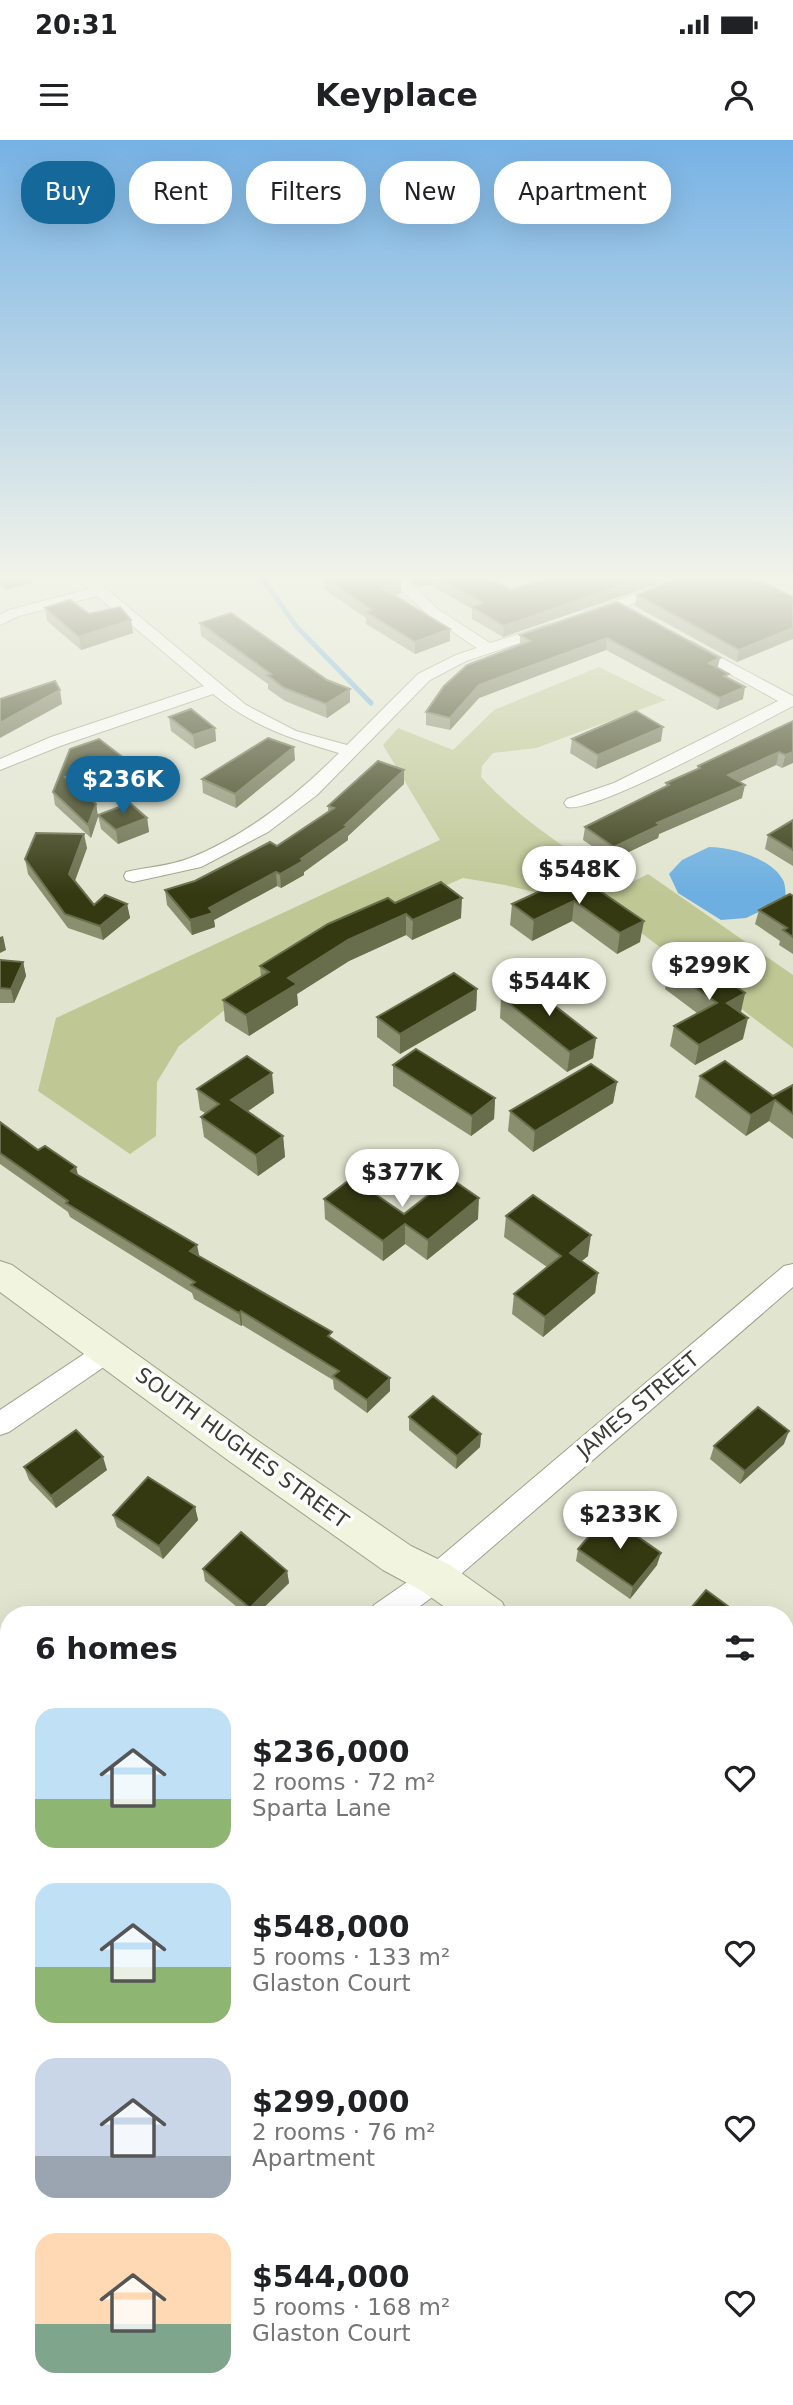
<!DOCTYPE html>
<meta charset="utf-8">
<style>
:root{--surface:#fff;--page:#f6f6f6;--text:#202124;--muted:#757577;--accent:#15699a}
body{margin:0;font-family:"DejaVu Sans",sans-serif;background:var(--page);color:var(--text);height:100vh;display:flex;flex-direction:column;font-size:26px;white-space:nowrap}
*{box-sizing:border-box;margin:0}
p{font-size:23px;color:var(--muted)}
.icon{flex:none;width:38px;height:38px;fill:none;stroke:currentColor;stroke-width:2;stroke-linecap:round;stroke-linejoin:round}
.map{position:relative;flex:1;overflow:hidden}
.details{position:absolute;left:0px;top:1466px;width:794px;height:800px;display:flex;flex-direction:column;background:var(--surface);border-radius:28px 28px 0 0;box-shadow:0 7px 28px #0002}
.details>*{flex:none}
.hud{position:absolute;left:21px;top:21px;width:752px;height:63px;display:flex;gap:14px}
.price{position:absolute;translate:-50% -60px;padding:0 16px;border-radius:24px;background:#fff;color:#222;font-size:23px;line-height:46px;filter:drop-shadow(0 2px 4px #0008)}
.price::after{content:'';position:absolute;left:50%;top:42px;width:21px;height:16px;margin-left:-10px;background:inherit;clip-path:polygon(0 0,100% 0,50% 100%)}
.price.active{background:var(--accent);color:#fff}
ul{padding:0;list-style:none}
li{display:flex;align-items:center;gap:21px;height:175px;padding:0 35px}
li span{display:grid;place-items:center;flex:none;width:196px;height:140px;border-radius:21px;color:#555}
li>.icon{margin-inline-start:auto}
span .icon{width:84px;height:84px;fill:#fffc;stroke-width:1}
li b{font-size:30px}
h2{display:flex;justify-content:space-between;align-items:center;height:84px;padding:0 35px;font-size:30px}
.chip{padding:0 24px;border-radius:28px;background:var(--surface);box-shadow:0 7px 28px #0002;font-size:24px;line-height:63px}
.chip.active{background:var(--accent);color:#fff}
.status{display:flex;justify-content:space-between;align-items:center;height:49px;padding:0 35px;background:var(--surface);direction:ltr}
.status svg{height:19px;fill:currentColor}
header{display:flex;justify-content:space-between;align-items:center;height:91px;padding:0 35px;background:var(--surface);font-size:32px;font-weight:600}
.map>svg:first-child{display:block}
.green{fill:#bfc795}
.water{fill:#6cafe0}
.lines{fill:none;stroke-linecap:round;stroke-linejoin:round}
.stream{stroke:#6cafe0;stroke-width:5}
.street-casing{stroke:#9da18c;stroke-width:2}
.secondary-casing{stroke:#9da18c;stroke-width:2}
.street{fill:#fff;fill-rule:evenodd}
.secondary{fill:#f1f4df;fill-rule:evenodd}
.wall{fill:#8a8f70}
.shaded-wall{fill:#686d4b}
.building{fill:#343912;stroke:#686d4b;stroke-width:2}
.labels{text-anchor:middle;dominant-baseline:central;stroke-width:7;stroke-linejoin:round;paint-order:stroke}
.street-label{font-size:21px;fill:#3b3d34;stroke:#fff}
</style>
<div class="status"><b>20:31</b><svg viewBox="0 0 49 12"><path d="M0 12V9h3v3zM5 12V6h3v6zM10 12V3h3v9zM15 12V0h3v12zM26 1h20v11H26zM47 4h2v5h-2z"/></svg></div>
<header><svg class="icon" aria-label="menu" viewBox="0 0 24 24"><path d="M4 6h16M4 12h16M4 18h16"/></svg>Keyplace<svg class="icon" aria-label="person" viewBox="0 0 24 24"><circle cx="12" cy="8" r="4"/><path d="M4 21q1-7 8-7t8 7"/></svg></header>
<div class="map">
<svg width="793" height="2265" viewBox="0 0 793 2265">
<rect width="100%" height="100%" fill="#e1e5cf"/>
<path class="green" d="M599,527L666,560L536,608L493,613L482,626L481,637C522,682 573,713 624,746L648,734L793,835V908L611,770L505,745L463,738L410,761L254,847L179,906L157,942L156,996L130,1014L38,951L56,878L440,700L383,605L398,588L453,610L494,570Z"/>
<path class="water" d="M709,707C731,707 769,718 781,737C786,743 785,751 786,759L746,778L721,780L678,753L669,734L682,720Z"/>
<g class="lines">
<path class="stream" d="M261,437L296,486L371,563"/>
<g class="street-casing">
<g id="street">
<path d="M76,437H92L246,565L296,591L347,605L418,534L456,515L477,508L429,476L388,437H403L439,470L490,503L550,484L557,488L555,491L466,521L430,540L317,655L268,692L201,727L133,742L126,740L124,736L126,732C147,727 170,726 190,718C247,695 295,657 339,613C291,599 252,586 213,554L63,605L0,630V619L51,597L204,546L97,456L19,476L0,485V475L9,470L89,449Z"/>
<path d="M685,437H706L596,477L591,478L584,474L586,471Z"/>
<path d="M690,501L793,556V566C757,584 596,674 567,667L564,663L567,659L614,643L778,561L685,509L682,506L685,503Z"/>
<path d="M793,1124V1147L446,1447L408,1475H369L374,1465L426,1429L784,1126Z"/>
<path d="M108,1201L117,1204L121,1211L117,1218L9,1292L0,1295V1270L99,1204Z"/>
<path d="M9,1779V1817L0,1820V1783Z"/>
<path d="M793,2023V2067L786,2070V2026Z"/>
<path d="M603,2258H648L645,2265H600Z"/>
</g>
</g>
<g class="secondary-casing">
<g id="secondary">
<path d="M774,437H793V448L776,441Z"/>
<path d="M0,1121L12,1125L255,1299L411,1406L450,1425L502,1462L508,1475H456L422,1451L383,1430L229,1321L0,1152Z"/>
<path d="M786,1667L793,1670V1716L786,1713Z"/>
</g>
</g>
<use href="#street" class="street"/>
<use href="#secondary" class="secondary"/>
</g>
<g class="wall">
<path d="M0,437H32L33,443L5,450L0,446Z"/>
<path d="M322,437H397L401,441V453L394,456L450,501L415,514L366,484V478L325,450V439Z"/>
<path d="M407,437H489L511,450L549,437H677L503,497L472,479V469L428,444L418,447Z"/>
<path d="M637,455L793,457L737,522L635,466Z"/>
<path d="M617,462L718,528L728,538L743,559L717,570L606,510L479,558L450,590L426,585V572L520,505V495Z"/>
<path d="M45,468L89,474L133,493L81,510L47,481Z"/>
<path d="M200,483L327,540L350,562L327,578L285,561L268,549V544L201,496Z"/>
<path d="M169,577L215,588L216,601L195,609L171,591Z"/>
<path d="M793,581L782,628L776,625L739,642L742,658L659,694L658,698L612,720L583,700L585,687L666,646V643L697,629L698,626Z"/>
<path d="M572,599L661,601L596,629L570,613Z"/>
<path d="M121,616L123,629L76,646L96,664L98,677L91,698L55,665L53,652Z"/>
<path d="M295,620L236,668L203,653L202,639Z"/>
<path d="M404,630V644L348,696V700L304,732V735L281,748L277,746L214,780L215,787L192,795L167,765L165,750L195,741L277,706L328,672V666Z"/>
<path d="M98,675L147,678L149,692L118,704L101,689Z"/>
<path d="M793,680V726L765,709L768,695Z"/>
<path d="M87,708L75,741L94,765L127,764L130,778L103,800L68,788L28,734L25,719Z"/>
<path d="M558,743L640,802L617,814L572,781L532,801L510,785L512,764Z"/>
<path d="M793,756V814L779,805L780,801L755,784L759,770Z"/>
<path d="M395,763L461,778L412,800L406,795L349,821L297,854L298,865L249,896L225,881L223,860L261,837L260,826Z"/>
<path d="M0,820L23,822L26,836L14,863H0Z"/>
<path d="M669,829L745,853L741,873L743,899L695,925L670,906L674,886L697,873L665,849Z"/>
<path d="M477,849L476,870L400,914L377,897V877Z"/>
<path d="M501,857L596,898L593,918L567,932L500,878Z"/>
<path d="M393,925L495,958L494,979L471,996L393,946Z"/>
<path d="M700,936L773,956L793,945V999L769,981L746,996L695,957Z"/>
<path d="M617,942L613,963L533,1012L508,991L510,971Z"/>
<path d="M197,949L274,953L247,972L283,996L285,1017L258,1036L204,997L201,977L205,973L200,970Z"/>
<path d="M0,982L38,1010L76,1027L78,1035L199,1117L332,1199L390,1251L367,1273L334,1249L333,1240L242,1185L241,1186L194,1159L192,1153L70,1077L68,1072L0,1024Z"/>
<path d="M324,1059L404,1074L478,1079L427,1120L405,1104L383,1121L325,1079Z"/>
<path d="M506,1076L588,1116L581,1121L598,1133L595,1153L543,1197L512,1174L514,1154L547,1127L504,1097Z"/>
<path d="M409,1277L481,1294L480,1307L456,1329L409,1290Z"/>
<path d="M784,1304L740,1344L710,1319L714,1306Z"/>
<path d="M24,1327L107,1330L56,1368L29,1340Z"/>
<path d="M195,1367L198,1380L163,1419L117,1387L113,1375Z"/>
<path d="M578,1409L657,1425L630,1459L576,1421Z"/>
<path d="M203,1429L287,1431L289,1443L256,1475H247L205,1441Z"/>
<path d="M793,1549V1578L786,1571V1561Z"/>
<path d="M786,1797L793,1803V1880L786,1874Z"/>
</g>
<g class="shaded-wall">
<path d="M2,437H32L33,443L5,450Z"/>
<path d="M418,437H429L428,444L418,447Z"/>
<path d="M645,437H677L503,497L504,486Z"/>
<path d="M401,441V453L382,460V448Z"/>
<path d="M131,480L133,493L81,510L79,497Z"/>
<path d="M793,488V499L737,522L739,510Z"/>
<path d="M450,489V501L415,514V502Z"/>
<path d="M607,498L606,510L479,558L450,590V578L479,545Z"/>
<path d="M720,518L717,530L709,523Z"/>
<path d="M745,547L743,559L717,570L720,558Z"/>
<path d="M350,549V562L327,578L326,564Z"/>
<path d="M60,550L62,564L0,598V583Z"/>
<path d="M663,587L661,601L596,629L598,615Z"/>
<path d="M215,588L216,601L195,609L193,595Z"/>
<path d="M294,607L295,620L236,668L235,654Z"/>
<path d="M779,612L776,625L726,648L728,635Z"/>
<path d="M793,612V623L782,628L785,615Z"/>
<path d="M121,616L123,629L67,649L65,637Z"/>
<path d="M404,630V644L348,696V700L304,732V735L281,748L280,734L301,719L345,685Z"/>
<path d="M745,645L742,658L659,694L658,698L612,720L614,707L657,683Z"/>
<path d="M96,664L98,677L91,698L88,685Z"/>
<path d="M147,678L149,692L118,704L116,690Z"/>
<path d="M84,694L87,708L72,748L69,734Z"/>
<path d="M276,732L277,746L214,780L215,787L192,795L190,780L209,768Z"/>
<path d="M462,758L461,778L412,800L413,780Z"/>
<path d="M574,761L572,781L532,801L534,780Z"/>
<path d="M127,764L130,778L103,800L100,786Z"/>
<path d="M406,774V795L349,821L297,854L298,865L249,896L246,875L288,838L348,800Z"/>
<path d="M644,781L640,802L617,814L620,793Z"/>
<path d="M3,796L6,810L0,813V797Z"/>
<path d="M23,822L26,836L14,863L11,849Z"/>
<path d="M477,849L476,870L400,914V894Z"/>
<path d="M745,853L740,874L727,863Z"/>
<path d="M748,878L743,899L695,925L699,905Z"/>
<path d="M596,898L593,918L567,932L570,912Z"/>
<path d="M272,933L274,953L233,981L231,960Z"/>
<path d="M617,942L613,963L533,1012L535,991Z"/>
<path d="M495,958L494,979L471,996L472,976Z"/>
<path d="M775,960L769,981L746,996L751,975Z"/>
<path d="M283,996L285,1017L258,1036L256,1015Z"/>
<path d="M76,1027L79,1041L71,1031Z"/>
<path d="M479,1058L478,1079L427,1120L428,1100Z"/>
<path d="M405,1084V1104L383,1121V1101Z"/>
<path d="M591,1095L588,1116L567,1133L570,1113Z"/>
<path d="M197,1105L200,1119L190,1111Z"/>
<path d="M598,1133L595,1153L543,1197L545,1177Z"/>
<path d="M241,1171L242,1185L241,1186L239,1173Z"/>
<path d="M390,1238V1251L367,1273V1260Z"/>
<path d="M789,1291L784,1304L740,1344L745,1331Z"/>
<path d="M481,1294L480,1307L456,1329L457,1316Z"/>
<path d="M103,1317L107,1330L56,1368L51,1356Z"/>
<path d="M195,1367L198,1380L163,1419L159,1406Z"/>
<path d="M661,1413L657,1425L630,1459L633,1447Z"/>
<path d="M287,1431L289,1443L256,1475H251L250,1468Z"/>
</g>
<g class="building">
<path d="M328,437H397L401,441L382,448L450,489L415,502L366,472L372,470L325,438Z"/>
<path d="M438,437H489L511,450L549,437H645L504,486L472,467L483,463Z"/>
<path d="M680,437H752L793,457V488L739,510L637,455Z"/>
<path d="M70,460L89,474L120,467L131,480L79,497L45,468Z"/>
<path d="M617,462L720,518L709,523L729,534L724,536L745,547L720,558L607,498L479,545L450,578L426,572L444,546L467,525L530,501L520,495Z"/>
<path d="M231,473L327,540L350,549L326,564L284,548L267,535L271,534L200,483Z"/>
<path d="M55,541L60,550L0,583V559Z"/>
<path d="M191,569L215,588L193,595L169,577Z"/>
<path d="M636,571L663,587L598,615L572,599Z"/>
<path d="M793,581V612L785,615L779,612L728,635L745,645L657,683L660,685L614,707L585,687L669,645L666,643L700,628L698,626Z"/>
<path d="M268,598L294,607L235,654L202,639Z"/>
<path d="M99,599L121,616L65,637L96,664L88,685L53,652L70,609Z"/>
<path d="M378,621L404,630L345,685L348,686L301,719L303,721L280,734L276,732L209,768L213,773L190,780L165,750L195,741L270,702L277,706L334,668L328,666Z"/>
<path d="M130,663L147,678L116,690L98,675Z"/>
<path d="M793,680V710L768,695Z"/>
<path d="M36,693L84,694L69,734L94,765L105,755L127,764L100,786L65,774L25,719Z"/>
<path d="M441,742L462,758L413,780L406,774L348,800L288,838L297,844L246,875L223,860L269,832L260,826L328,784L388,758L395,763Z"/>
<path d="M558,743L576,755L594,747L644,781L620,793L574,761L534,780L512,764Z"/>
<path d="M790,754L793,756V797L783,790L787,788L759,770Z"/>
<path d="M693,816L745,853L727,863L748,878L699,905L674,886L717,863L669,829Z"/>
<path d="M0,820L23,822L11,849L0,848Z"/>
<path d="M454,833L477,849L400,894L377,877Z"/>
<path d="M527,844L596,898L570,912L501,857Z"/>
<path d="M416,909L495,958L472,976L393,925Z"/>
<path d="M247,916L272,933L231,960L283,996L256,1015L201,977L219,964L197,949Z"/>
<path d="M725,921L773,956L793,945V974L775,960L751,975L700,936Z"/>
<path d="M591,924L617,942L535,991L510,971Z"/>
<path d="M0,982L38,1010L45,1006L76,1027L71,1031L197,1105L190,1111L332,1192L328,1196L390,1238L367,1260L333,1236L339,1231L241,1171L239,1173L191,1145L195,1142L66,1063L68,1061L0,1013Z"/>
<path d="M352,1038L404,1074L450,1038L479,1058L428,1100L405,1084L383,1101L324,1059Z"/>
<path d="M533,1055L591,1095L570,1113L598,1133L545,1177L514,1154L561,1116L506,1076Z"/>
<path d="M433,1256L481,1294L457,1316L409,1277Z"/>
<path d="M758,1267L789,1291L745,1331L714,1306Z"/>
<path d="M76,1290L103,1317L51,1356L24,1327Z"/>
<path d="M148,1337L195,1367L159,1406L113,1375Z"/>
<path d="M607,1375L661,1413L633,1447L578,1409Z"/>
<path d="M241,1392L287,1431L250,1468L203,1429Z"/>
<path d="M706,1450L740,1475H685Z"/>
<path d="M9,1592V1644L0,1631V1598Z"/>
<path d="M786,1797L793,1803V1873L786,1868Z"/>
<path d="M327,2258H455L450,2265H330L326,2259Z"/>
</g>
<linearGradient id="sky" x2="0" y2="1"><stop stop-color="#76b2e5"/><stop offset="0.58" stop-color="#f2f3e9"/><stop offset="1" stop-color="#f2f3e9" stop-opacity="0"/></linearGradient>
<rect width="793" height="754" fill="url(#sky)"/>
<g class="labels">
<g class="street-label">
<text transform="translate(638 1265) rotate(-40)">JAMES STREET</text>
<text transform="translate(242 1308) rotate(36)">SOUTH HUGHES STREET</text>
</g>
</g>
</svg>
<b class="price active" style="left:123px;top:676px">$236K</b>
<b class="price" style="left:579px;top:766px">$548K</b>
<b class="price" style="left:709px;top:862px">$299K</b>
<b class="price" style="left:549px;top:878px">$544K</b>
<b class="price" style="left:402px;top:1069px">$377K</b>
<b class="price" style="left:620px;top:1411px">$233K</b>
<div class="hud">
<a class="chip active">Buy</a>
<a class="chip">Rent</a>
<a class="chip">Filters</a>
<a class="chip">New</a>
<a class="chip">Apartment</a>
</div>
<section class="details">
<h2>6 homes<svg class="icon" aria-label="filters" viewBox="0 0 24 24"><path d="M4 7h16M4 17h16"/><circle cx="9" cy="7" r="2"/><circle cx="15" cy="17" r="2"/></svg></h2>
<ul>
<li><span style="background:linear-gradient(#bfe0f5 65%,#8fb573 0)"><svg class="icon" aria-label="home" viewBox="0 0 24 24"><path d="M3 11l9-7 9 7M6 9v11h12V9"/></svg></span><div><b>$236,000</b><p>2 rooms · 72 m²</p><p>Sparta Lane</p></div><svg class="icon" aria-label="heart" viewBox="0 0 24 24"><path d="M12 20l-8-8c-3-5 5-10 8-4 3-6 11-1 8 4z"/></svg></li>
<li><span style="background:linear-gradient(#bfe0f5 60%,#8fb573 0)"><svg class="icon" aria-label="home" viewBox="0 0 24 24"><path d="M3 11l9-7 9 7M6 9v11h12V9"/></svg></span><div><b>$548,000</b><p>5 rooms · 133 m²</p><p>Glaston Court</p></div><svg class="icon" aria-label="heart" viewBox="0 0 24 24"><path d="M12 20l-8-8c-3-5 5-10 8-4 3-6 11-1 8 4z"/></svg></li>
<li><span style="background:linear-gradient(#c9d6e8 70%,#9aa5b1 0)"><svg class="icon" aria-label="home" viewBox="0 0 24 24"><path d="M3 11l9-7 9 7M6 9v11h12V9"/></svg></span><div><b>$299,000</b><p>2 rooms · 76 m²</p><p>Apartment</p></div><svg class="icon" aria-label="heart" viewBox="0 0 24 24"><path d="M12 20l-8-8c-3-5 5-10 8-4 3-6 11-1 8 4z"/></svg></li>
<li><span style="background:linear-gradient(#ffd9b3 65%,#7fa58c 0)"><svg class="icon" aria-label="home" viewBox="0 0 24 24"><path d="M3 11l9-7 9 7M6 9v11h12V9"/></svg></span><div><b>$544,000</b><p>5 rooms · 168 m²</p><p>Glaston Court</p></div><svg class="icon" aria-label="heart" viewBox="0 0 24 24"><path d="M12 20l-8-8c-3-5 5-10 8-4 3-6 11-1 8 4z"/></svg></li>
</ul>
</section>
</div>
